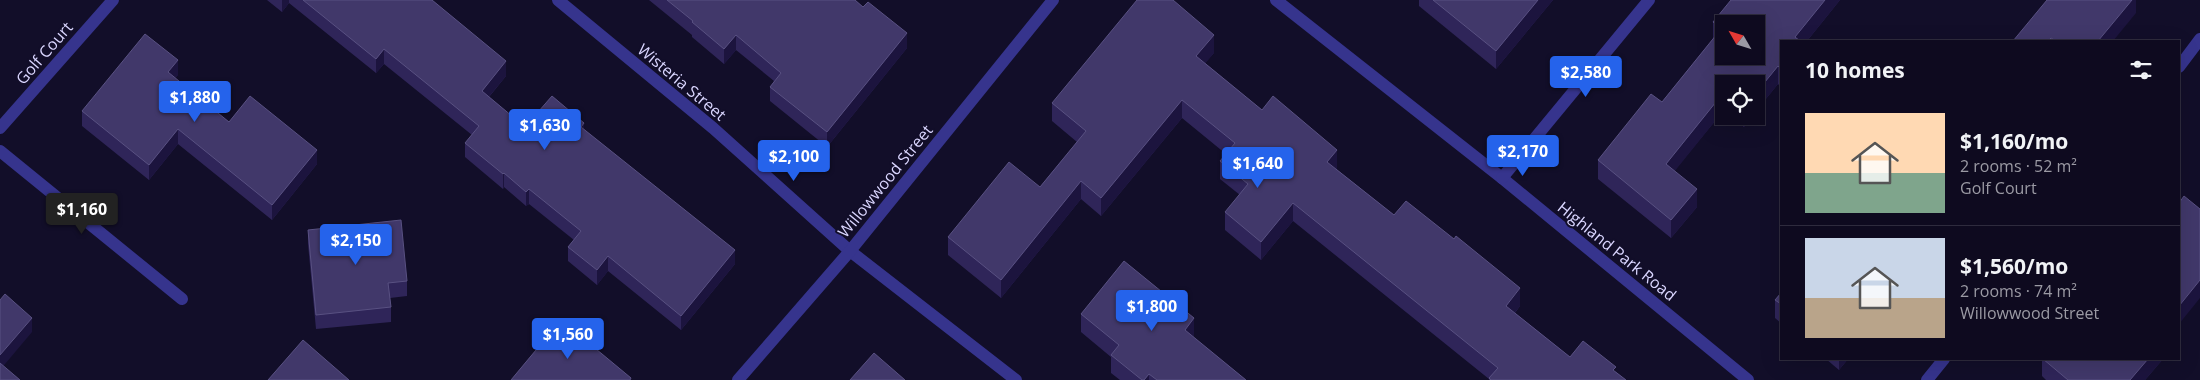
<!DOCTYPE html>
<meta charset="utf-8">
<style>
:root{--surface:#0e0a1f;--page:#171328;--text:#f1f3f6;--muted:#9b9aa4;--line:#2e2b3d;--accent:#2563eb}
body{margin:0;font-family:"Open Sans",sans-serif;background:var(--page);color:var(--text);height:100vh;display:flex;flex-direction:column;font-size:19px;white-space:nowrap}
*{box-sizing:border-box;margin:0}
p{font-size:16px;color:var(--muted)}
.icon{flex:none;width:28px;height:28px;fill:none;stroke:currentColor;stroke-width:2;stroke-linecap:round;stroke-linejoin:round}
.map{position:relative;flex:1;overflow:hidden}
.details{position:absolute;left:1780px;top:40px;width:400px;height:320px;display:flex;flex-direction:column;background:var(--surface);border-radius:0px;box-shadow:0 5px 20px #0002,0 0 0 1px var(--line)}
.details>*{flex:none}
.needle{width:32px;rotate:309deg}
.tools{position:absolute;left:1715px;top:15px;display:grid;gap:10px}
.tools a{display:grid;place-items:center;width:50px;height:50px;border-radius:0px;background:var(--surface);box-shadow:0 5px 20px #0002,0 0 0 1px var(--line);font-size:25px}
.price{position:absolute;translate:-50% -42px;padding:0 11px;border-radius:5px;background:var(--accent);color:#fff;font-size:16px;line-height:32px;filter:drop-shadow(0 1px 2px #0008)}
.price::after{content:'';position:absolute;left:50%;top:30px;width:15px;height:11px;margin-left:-8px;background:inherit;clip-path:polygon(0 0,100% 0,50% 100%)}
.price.current{background:#222;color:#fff}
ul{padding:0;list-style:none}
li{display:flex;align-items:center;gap:15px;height:125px;padding:0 25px}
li+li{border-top:1px solid var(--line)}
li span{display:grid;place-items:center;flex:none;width:140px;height:100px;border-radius:0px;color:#555}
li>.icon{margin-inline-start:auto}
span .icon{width:60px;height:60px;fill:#fffc;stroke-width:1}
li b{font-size:21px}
h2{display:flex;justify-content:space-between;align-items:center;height:60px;padding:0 25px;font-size:21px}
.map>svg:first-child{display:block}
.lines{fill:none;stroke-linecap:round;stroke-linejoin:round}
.minor{stroke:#36348d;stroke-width:12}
.wall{fill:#2f2559}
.shaded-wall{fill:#1c143e}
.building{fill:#41386a;stroke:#595182;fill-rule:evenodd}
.labels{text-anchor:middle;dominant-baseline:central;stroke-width:4;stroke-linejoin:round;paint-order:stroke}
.street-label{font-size:16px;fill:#dad6ff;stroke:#120e29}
</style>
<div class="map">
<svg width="2200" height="380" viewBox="0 0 2200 380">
<rect width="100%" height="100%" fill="#120e29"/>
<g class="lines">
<g class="minor">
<path d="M558,0L713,128L850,251L1016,380"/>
<path d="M1276,0L1502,178L1748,380"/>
<path d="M2179,67L2200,39"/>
<path d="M0,128L113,0"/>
<path d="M0,151L182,299"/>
<path d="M1502,178L1649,0"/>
<path d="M738,380L850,251L1053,0"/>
<path d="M1927,380L1944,359"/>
</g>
</g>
<g class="wall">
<path d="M267,0H432L506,76L489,97L525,127L584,130L735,264L681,330L608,271L597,285L568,261V247L574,240L529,204L526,206L504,187L503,189L465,157V143L472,135L384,64L376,73L289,3L282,12Z"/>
<path d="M649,0H855L907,48L827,147L770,101V87L774,81L736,50L724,64L692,37V35Z"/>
<path d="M1419,0H1553L1496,69L1419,6Z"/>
<path d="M1840,0L1807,41H1781V87L1778,84L1756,111V84H1724V110L1674,171L1697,207L1671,238L1598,179V160L1662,102L1713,39V22Z"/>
<path d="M1214,53L1205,63L1262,110L1337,168L1336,169L1394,215L1520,306L1515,313L1570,357L1616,372L1626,380H1489V379L1293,221L1261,260L1225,230V212L1240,195L1220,179V161L1226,154L1182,118L1101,216L1081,199L1001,298L948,255V237L1040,187L1077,142L1052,121V103Z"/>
<path d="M178,75L175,78L229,122L317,164L272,220L178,144L149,180L82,126V111Z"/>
<path d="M1731,116H1752L1744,127Z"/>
<path d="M308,230L407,281V296L390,298L391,307V322L316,329L308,244Z"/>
<path d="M1781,293V323L1775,318V300Z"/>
<path d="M1081,314L1194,336L1193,337L1246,380H1120L1111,373V357L1081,332Z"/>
<path d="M1826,359H1848L1839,370Z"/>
<path d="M2042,359H2163L2145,380H2046L2042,376Z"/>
</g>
<g class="shaded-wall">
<path d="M282,0H289V3L282,12Z"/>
<path d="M1538,0H1553L1496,69V51Z"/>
<path d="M1825,0H1840L1807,41H1795V37Z"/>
<path d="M2132,0H2136V13L2113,41H2098Z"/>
<path d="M907,33V48L827,147V132Z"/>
<path d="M736,35V50L724,64V49Z"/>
<path d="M1214,35V53L1196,74V56Z"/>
<path d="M384,49V64L376,73V59Z"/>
<path d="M178,60V75L168,87V72Z"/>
<path d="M506,61V76L482,105V91Z"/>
<path d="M1778,66V84L1756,111V93Z"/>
<path d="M1724,92V110L1666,182V164Z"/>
<path d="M1182,100V118L1101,216V198Z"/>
<path d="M1744,116H1752L1744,127Z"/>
<path d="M584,123V137L581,127Z"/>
<path d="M178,129V144L149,180V165Z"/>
<path d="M317,150V164L272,220V205Z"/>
<path d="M1337,150V168L1327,180V162Z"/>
<path d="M504,173V187L503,189V174Z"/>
<path d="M1081,181V199L1001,298V280Z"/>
<path d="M529,189V204L526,206V192Z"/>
<path d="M1697,189V207L1671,238V220Z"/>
<path d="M1293,203V221L1261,260V242Z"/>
<path d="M735,250V264L681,330V316Z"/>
<path d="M608,256V271L597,285V270Z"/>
<path d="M2200,280V298L2179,324V306Z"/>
<path d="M1520,288V306L1506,324V306Z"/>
<path d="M32,318V332L0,370V355Z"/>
<path d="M1194,318V336L1185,348V330Z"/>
<path d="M1839,359H1848L1839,370Z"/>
<path d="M2148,359H2163L2145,380H2130Z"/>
<path d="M1149,374V380H1144Z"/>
</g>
<g class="building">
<path d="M303,0H432L506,61L482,91L525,127L552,96L584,123L581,127L735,250L681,316L608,256L597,270L568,247L581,231L529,189L526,192L504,173L503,174L465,143L479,126L384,49L376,59Z"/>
<path d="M667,0H855L863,7L868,2L907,33L827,132L770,87L781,73L736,35L724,49L692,22L693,21Z"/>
<path d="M1137,0H1173L1214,35L1196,56L1262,110L1273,96L1337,150L1327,162L1394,215L1406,201L1454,239L1456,236L1520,288L1506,306L1570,357L1583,341L1616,367L1613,370L1626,380H1491L1489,378L1498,368L1293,203L1261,242L1225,212L1248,184L1220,161L1235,143L1182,100L1101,198L1081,181L1001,280L948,237L1009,162L1040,187L1086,131L1052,103Z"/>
<path d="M1433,0H1538L1496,51Z"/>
<path d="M1731,0H1825L1795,37L1800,41H1781V69L1778,66L1756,93V84H1724V92L1666,164L1697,189L1671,220L1598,160L1651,94L1662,102L1721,29L1713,22ZM1724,24H1756V56H1724Z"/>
<path d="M2047,0H2132L2098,41H2056L2051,38L2048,41H2013Z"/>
<path d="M145,34L178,60L168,72L229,122L250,96L317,150L272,205L178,129L149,165L82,111Z"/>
<path d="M2184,196L2200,209V280L2179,306V203Z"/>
<path d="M401,220L407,281L388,283L391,307L316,315L308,230Z"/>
<path d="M1124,261L1194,318L1185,330L1246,380H1157L1149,374L1144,380H1142L1111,355L1119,345L1081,314Z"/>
<path d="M1781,293V304L1775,300Z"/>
<path d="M5,294L32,318L0,355V300Z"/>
<path d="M561,320L631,378L630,380H511Z"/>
<path d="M303,340L349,380H268Z"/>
<path d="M874,353L905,380H850Z"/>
<path d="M2043,359H2148L2130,380H2068Z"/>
<path d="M0,363L20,380H0Z"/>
</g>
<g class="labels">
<g class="street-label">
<text transform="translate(44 53) rotate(-49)">Golf Court</text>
<text transform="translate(682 82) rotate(40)">Wisteria Street</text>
<text transform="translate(885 181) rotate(-51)">Willowwood Street</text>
<text transform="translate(1617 251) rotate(39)">Highland Park Road</text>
</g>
</g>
</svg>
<div class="tools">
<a><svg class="needle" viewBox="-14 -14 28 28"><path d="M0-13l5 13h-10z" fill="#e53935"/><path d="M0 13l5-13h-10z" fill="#9b9aa4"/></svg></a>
<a><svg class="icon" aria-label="locate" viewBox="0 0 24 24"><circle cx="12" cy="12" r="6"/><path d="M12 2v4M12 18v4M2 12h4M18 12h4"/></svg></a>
</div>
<b class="price" style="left:1586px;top:98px">$2,580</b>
<b class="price" style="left:195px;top:123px">$1,880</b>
<b class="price" style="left:545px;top:151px">$1,630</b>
<b class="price" style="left:1523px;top:177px">$2,170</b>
<b class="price" style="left:794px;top:182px">$2,100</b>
<b class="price" style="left:1258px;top:189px">$1,640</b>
<b class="price current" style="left:82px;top:235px">$1,160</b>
<b class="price" style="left:356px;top:266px">$2,150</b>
<b class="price" style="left:1152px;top:332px">$1,800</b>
<b class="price" style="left:568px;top:360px">$1,560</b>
<section class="details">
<h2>10 homes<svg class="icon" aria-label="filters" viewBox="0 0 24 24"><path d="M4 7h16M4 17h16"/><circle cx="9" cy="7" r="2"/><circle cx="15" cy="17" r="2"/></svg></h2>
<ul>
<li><span style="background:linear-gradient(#ffd9b3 60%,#7fa58c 0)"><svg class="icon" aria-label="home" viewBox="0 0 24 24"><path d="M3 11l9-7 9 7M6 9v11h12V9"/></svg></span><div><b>$1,160/mo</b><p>2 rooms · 52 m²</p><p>Golf Court</p></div></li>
<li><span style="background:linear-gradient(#c9d6e8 60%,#b9a48a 0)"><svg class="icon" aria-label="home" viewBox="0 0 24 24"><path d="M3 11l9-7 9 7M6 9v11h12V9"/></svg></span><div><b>$1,560/mo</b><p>2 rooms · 74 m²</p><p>Willowwood Street</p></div></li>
</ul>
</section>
</div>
